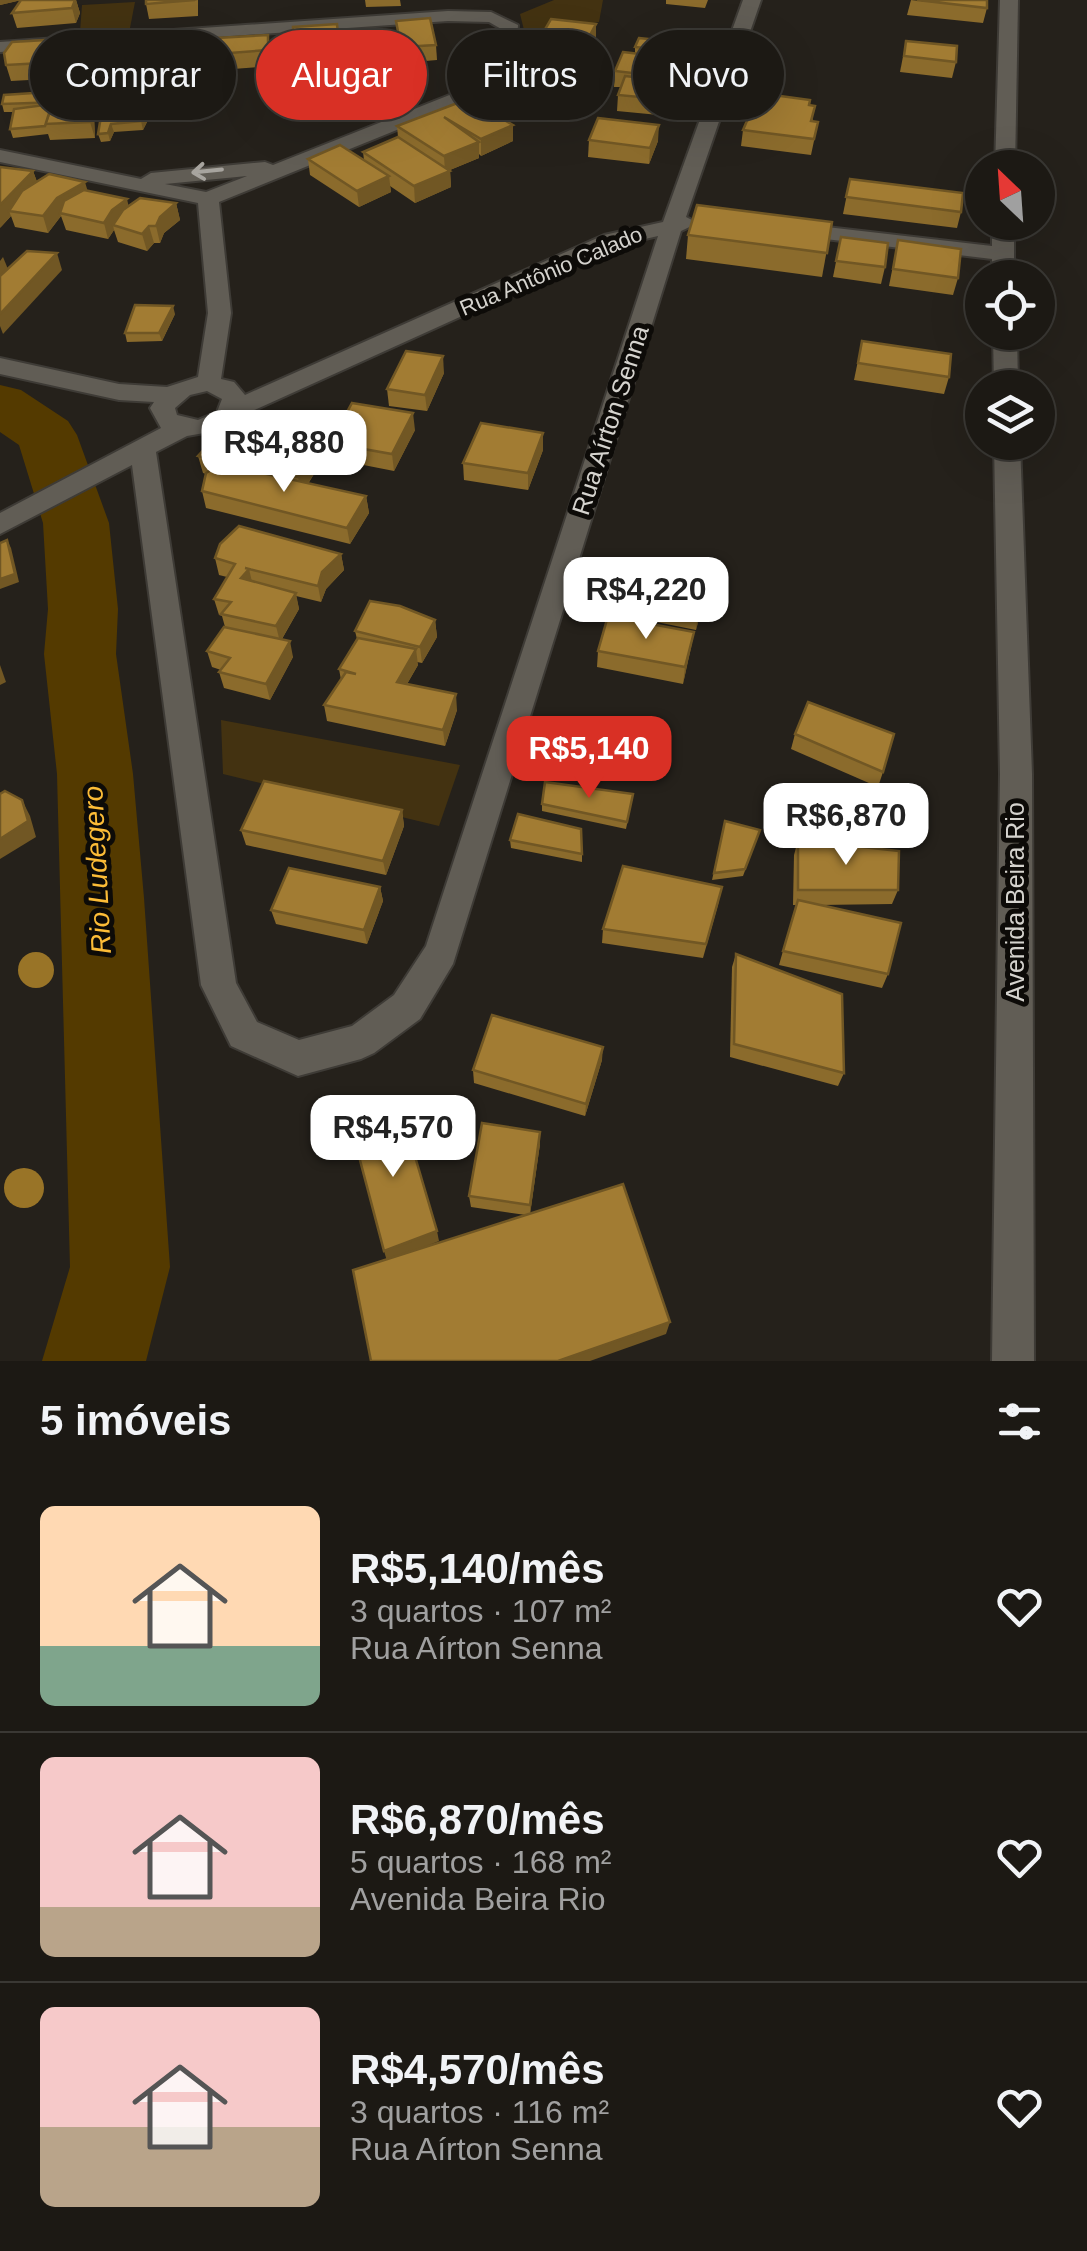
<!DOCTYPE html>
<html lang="pt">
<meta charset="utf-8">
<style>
:root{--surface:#1c1914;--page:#25221d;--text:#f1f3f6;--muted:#a0a0a0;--line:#3a3834;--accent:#d93025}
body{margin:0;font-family:Helvetica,sans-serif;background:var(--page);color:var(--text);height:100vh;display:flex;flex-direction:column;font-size:38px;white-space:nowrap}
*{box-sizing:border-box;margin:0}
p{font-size:32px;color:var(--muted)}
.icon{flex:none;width:55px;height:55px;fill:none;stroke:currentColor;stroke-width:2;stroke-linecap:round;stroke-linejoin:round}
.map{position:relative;height:1361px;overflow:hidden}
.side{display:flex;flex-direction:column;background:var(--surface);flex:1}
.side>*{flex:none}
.hud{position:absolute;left:30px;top:30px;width:1028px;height:90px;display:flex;gap:20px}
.needle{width:65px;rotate:335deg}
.tools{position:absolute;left:965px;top:150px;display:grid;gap:20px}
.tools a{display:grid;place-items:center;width:90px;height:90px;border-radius:50%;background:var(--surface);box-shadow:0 10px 40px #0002,0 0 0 2px var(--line);font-size:50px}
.price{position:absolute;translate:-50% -85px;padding:0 22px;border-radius:20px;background:#fff;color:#222;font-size:32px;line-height:65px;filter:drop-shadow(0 2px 5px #0008)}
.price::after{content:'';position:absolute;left:50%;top:60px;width:30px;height:22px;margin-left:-15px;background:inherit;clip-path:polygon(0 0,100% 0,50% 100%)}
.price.active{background:var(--accent);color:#fff}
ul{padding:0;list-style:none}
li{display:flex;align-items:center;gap:30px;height:250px;padding:0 40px}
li+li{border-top:2px solid var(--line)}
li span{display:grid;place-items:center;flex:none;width:280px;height:200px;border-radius:15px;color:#555}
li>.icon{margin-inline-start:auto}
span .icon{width:120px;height:120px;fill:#fffc;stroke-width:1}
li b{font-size:42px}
h2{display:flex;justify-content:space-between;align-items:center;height:120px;padding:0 40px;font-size:42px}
.pill{padding:0 35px;border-radius:45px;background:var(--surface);box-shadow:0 10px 40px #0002,0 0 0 2px var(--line);font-size:35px;line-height:90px}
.pill.active{background:var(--accent);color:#fff}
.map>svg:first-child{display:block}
.green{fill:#433211}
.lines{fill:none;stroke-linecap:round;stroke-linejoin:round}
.river{fill:#543a00;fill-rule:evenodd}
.minor-casing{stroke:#3e3b36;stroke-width:4}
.minor{fill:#615d55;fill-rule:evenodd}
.tree{fill:#997427}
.wall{fill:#8b6b2c}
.shaded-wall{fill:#715724}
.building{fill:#a27c33;stroke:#715724;stroke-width:2.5}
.oneway{stroke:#a7a49e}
.labels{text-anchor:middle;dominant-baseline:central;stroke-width:10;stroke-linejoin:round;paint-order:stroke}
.far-street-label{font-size:22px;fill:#d5d3ce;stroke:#0d0b08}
.street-label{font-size:25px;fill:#d5d3ce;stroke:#0d0b08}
.water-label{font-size:28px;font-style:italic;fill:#fcbc37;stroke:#0d0b08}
</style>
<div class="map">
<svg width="1087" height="1361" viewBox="0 0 1087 1361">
<rect width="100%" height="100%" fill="#25211b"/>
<g class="green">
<path d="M554,0H603L599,22L525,34L520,14Z"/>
<path d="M135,2L130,28L80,32L82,5Z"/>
<path d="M162,42L154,93L109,96L119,44Z"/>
<path d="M221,720L460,765L439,826L223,774Z"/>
</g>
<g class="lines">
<path class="river" d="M0,385L21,390L68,421L77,435L109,523L118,609L116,654L133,774L144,898L170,1267L146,1361H42L70,1267L57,774L44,654L48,609L43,523L19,445L0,432Z"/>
<g class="minor-casing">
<g id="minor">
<path d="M743,0H761L686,217L698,223L681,231L453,964L420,1019L374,1053L361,1059L298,1076L231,1046L201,985L132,465L0,534V513L161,428L150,408L154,402L119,400L0,374V358L119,384L167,387L198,377L208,313L198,203L0,162V150L141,179L151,173L265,162L273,165L452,94L487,66L503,30L489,22L448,21L0,52V42L448,11L491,12L518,25L517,42L503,70L466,102L219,202L231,313L221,379L234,382L245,395L604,235L663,222ZM247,176L206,192L165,184ZM658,236L426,946L394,995L352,1026L299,1040L257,1022L236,983L156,452L187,436L227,429L239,417L619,245ZM207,391L222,399L217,412L198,420L177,415L175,408L190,395Z"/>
<path d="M1000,0H1018L1015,168H995Z"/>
<path d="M992,222H1014V278H992V259L792,235L781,229L792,223L992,246Z"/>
<path d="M993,332H1017L1018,388H994Z"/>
<path d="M994,442H1020L1032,774L1034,1361H992L1000,774Z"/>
</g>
</g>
<use href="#minor" class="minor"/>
</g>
<g class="tree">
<circle cx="36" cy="970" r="18"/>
<circle cx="24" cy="1188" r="20"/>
</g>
<g class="wall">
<path d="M0,0H76L80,13L76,23L17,28L12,13L21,0L0,5Z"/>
<path d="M198,0V16L149,19L146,4Z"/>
<path d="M365,0H400L401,6L366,7Z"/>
<path d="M666,0H708L705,8L666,4Z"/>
<path d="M911,0L987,8L983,23L907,15Z"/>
<path d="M396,21L436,45L437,60L402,63Z"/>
<path d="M337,24L342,69L296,72L294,57Z"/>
<path d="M596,24V40L585,59H580L579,65L570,85L519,79V64L540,45V38Z"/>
<path d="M106,36L110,52L103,73L107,89L70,92L65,76Z"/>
<path d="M64,39L69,54L61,65L65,78L11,81L6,65Z"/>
<path d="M906,41L956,62L952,78L900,72Z"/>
<path d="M635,47L686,51L669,116L617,111L618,95L621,87H614L615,71L635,54Z"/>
<path d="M270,50L271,66L220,70L217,54Z"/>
<path d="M63,91L65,103L90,100L94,116L95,138L50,140L48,134L13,138L10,129L14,112H4L2,104Z"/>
<path d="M346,91L395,104L367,114L347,100Z"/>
<path d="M131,99L130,110H147L149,118L143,130L114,132L110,141L101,142L98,134L109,112L108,108Z"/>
<path d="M468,99L513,141L481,156L479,154V158L450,170L451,187L415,203L390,186L391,192L359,207L310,175L308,159L364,160L363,152L398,137L397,126Z"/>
<path d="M809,105L813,121L818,122L811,155L741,146L743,130Z"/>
<path d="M589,140L658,141L649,164L588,157Z"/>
<path d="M33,171L37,182L87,191L129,206L176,203L180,220L164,233L160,243H154L147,251L118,242L114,230L108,239L66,230L61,216L48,233L15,227L11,216L0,228Z"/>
<path d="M850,179L961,212L957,228L843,214Z"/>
<path d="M832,222L822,277L686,259L688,235Z"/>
<path d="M841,237L885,267L881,284L833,277Z"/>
<path d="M898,240L958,278L953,295L889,286Z"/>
<path d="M175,314L162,341L127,342L125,333Z"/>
<path d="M862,341L949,377L944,394L854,380Z"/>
<path d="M444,373L427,411L389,406L387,389Z"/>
<path d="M415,430L394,471L333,459L330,443Z"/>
<path d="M316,442L319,466L308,484L366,496L369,513L350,544L206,508L202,491L206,474L203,473L198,456Z"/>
<path d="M543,450L528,490L464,480L463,463Z"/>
<path d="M341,554L344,570L326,589L321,602L296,596L299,609L282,639L293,657L270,700L224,688L219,672L221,670L212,667L207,651L225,627L222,616L219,615L214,599L227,577L219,575L215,558Z"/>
<path d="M708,574L706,591L696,630L612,613L613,597Z"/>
<path d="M435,620L437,637L422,663L417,662L418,665L407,684L457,710L445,746L327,721L324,705L341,680L339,669L357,639L355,631Z"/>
<path d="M694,632L683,684L597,667L598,651Z"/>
<path d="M795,734L883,772L878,787L791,749Z"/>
<path d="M633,794L626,829L542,811V804Z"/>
<path d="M402,810L404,826L386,875L246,845L241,830Z"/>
<path d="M725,821L760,830L743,876L712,880Z"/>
<path d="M510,840L582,854V862L511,848Z"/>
<path d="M798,840L898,890L892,904L819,905L888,974L882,988L779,965L796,905H793L794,855Z"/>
<path d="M380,887L383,901L367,944L276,924L271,910Z"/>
<path d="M719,901L703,958L602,943L603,929Z"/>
<path d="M736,954L844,1073L838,1086L730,1057L732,967Z"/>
<path d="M602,1060L585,1116L474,1083L473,1070Z"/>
<path d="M540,1144L530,1213L666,1334L353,1270L439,1241L414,1251L526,1215L471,1207L469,1196Z"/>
</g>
<g class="shaded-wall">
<path d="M0,0H22L0,5Z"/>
<path d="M75,0H76L80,13L76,23L72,8Z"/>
<path d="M596,24V40L585,59V44Z"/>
<path d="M106,36L110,52L102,74L98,58Z"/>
<path d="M64,39L69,54L61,65L57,50Z"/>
<path d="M687,43L686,51L682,60L681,75L669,116L675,78Z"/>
<path d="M580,50L579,65L570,85V69Z"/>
<path d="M394,96L395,104L367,114L366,106Z"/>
<path d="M90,100L94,116L95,138L90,122Z"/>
<path d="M147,110L149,118L143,130L141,121Z"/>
<path d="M111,124L114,132L110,141L108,133Z"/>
<path d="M513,125V141L481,156V139Z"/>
<path d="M659,125L658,141L649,164L650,148Z"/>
<path d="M479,142V158L445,172L444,156Z"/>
<path d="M33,171L39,187L9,211L11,216L0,228V205Z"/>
<path d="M450,171L451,187L415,203L414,186Z"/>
<path d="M389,176L391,192L359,207L357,191Z"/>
<path d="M85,182L90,199L62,215L60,213L61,216L48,233L43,216L57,198Z"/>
<path d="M127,199L131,216L113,225L114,230L108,239L104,223L112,210Z"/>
<path d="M176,203L180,220L164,233L160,243L156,226L160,217Z"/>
<path d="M149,226L154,243L147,251L142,234Z"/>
<path d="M57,253L62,270L3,334L0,326V314Z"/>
<path d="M3,257L10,274L0,284V261Z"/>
<path d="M173,306L175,314L162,341L159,333Z"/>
<path d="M443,356L444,373L427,411L425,395Z"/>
<path d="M413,413L415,430L394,471L392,454Z"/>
<path d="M543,433V450L528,490V473Z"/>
<path d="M316,442L319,466L301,494L298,477Z"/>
<path d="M366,496L369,513L350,544L347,528Z"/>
<path d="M7,540L11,548L19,582L0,589V579Z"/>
<path d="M341,554L344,570L326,589L321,602L318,586L322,572Z"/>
<path d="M249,569L253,586L241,578Z"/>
<path d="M708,574L706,591L696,630L698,613Z"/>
<path d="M296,593L299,609L280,642L276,626Z"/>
<path d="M435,620L437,637L422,663L420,647Z"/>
<path d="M694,632L691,648L683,684L685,667Z"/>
<path d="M290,641L293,657L270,700L266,684Z"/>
<path d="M416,649L418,665L399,698L397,682Z"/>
<path d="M0,665L6,682L0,685Z"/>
<path d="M456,694L457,710L445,746L443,730Z"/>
<path d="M22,800L30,816L36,837L0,859V839Z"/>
<path d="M402,810L404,826L386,875L383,861Z"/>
<path d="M380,887L383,901L367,944L364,930Z"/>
<path d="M603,1047L602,1060L585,1116L586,1104Z"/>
<path d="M540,1132V1144L530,1215V1205Z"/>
<path d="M437,1231L439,1241L387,1261L384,1251Z"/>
<path d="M670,1322L666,1334L590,1361H558Z"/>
</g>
<g class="building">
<path d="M21,0H75L72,8L12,13Z"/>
<path d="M146,0H195L146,4Z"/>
<path d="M917,0H987V8Z"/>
<path d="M430,18L436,45L401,47L396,21Z"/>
<path d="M551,19L596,24L585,44L540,38Z"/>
<path d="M337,24L340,54L294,57L293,27Z"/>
<path d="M268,35V50L217,54V38Z"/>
<path d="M106,36L98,58L102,73L65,76L72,42Z"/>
<path d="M639,38L687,43L681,59L654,56L657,49L635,47Z"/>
<path d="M64,39L57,50L61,62L6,65L4,53L12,42Z"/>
<path d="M906,41L957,46L956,62L904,56Z"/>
<path d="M529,44L580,50L570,69L519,64Z"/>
<path d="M623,52L683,59L675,78L615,71Z"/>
<path d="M625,76L677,82L671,100L618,95Z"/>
<path d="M374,82L394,96L366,106L346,91Z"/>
<path d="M129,90L128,106L108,108V91Z"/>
<path d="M63,91L61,102L2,104L4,95Z"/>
<path d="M759,93L810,100L809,105L815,106L811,121L818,122L814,139L743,130Z"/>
<path d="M468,99L513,125L481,139L444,117L479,142L444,156L397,126Z"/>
<path d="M90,100V122L45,124L53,104Z"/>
<path d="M52,104L45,126L10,129L14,109Z"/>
<path d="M110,110H147L141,121L111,124L108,133L98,134L100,122Z"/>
<path d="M598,118L659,125L650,148L589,140Z"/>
<path d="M398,137L450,171L414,186L363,152Z"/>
<path d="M340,145L389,176L357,191L308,159Z"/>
<path d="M0,167L33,171L0,205Z"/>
<path d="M49,174L85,182L57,198L43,216L9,211L22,191Z"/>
<path d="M850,179L963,193L961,212L846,197Z"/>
<path d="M84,190L127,199L112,210L104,223L60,213L64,201Z"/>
<path d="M140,198L176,203L160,217L156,226H149L142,234L113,225L123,210Z"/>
<path d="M697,205L832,222L827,253L688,235Z"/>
<path d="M841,237L888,243L885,267L836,261Z"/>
<path d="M898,240L961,249L958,278L893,269Z"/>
<path d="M27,251L57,253L0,314V276Z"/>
<path d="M135,305L173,306L159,333H125Z"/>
<path d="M862,341L951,354L949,377L858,363Z"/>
<path d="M406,351L443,356L425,395L387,389Z"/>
<path d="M352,403L413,413L392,454L330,443Z"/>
<path d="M481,423L543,433L528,473L463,463Z"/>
<path d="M225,426L316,442V449L298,477L198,456Z"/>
<path d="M221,464L366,496L347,528L202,491L206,473Z"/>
<path d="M239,526L341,554L322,572L318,586L245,568L249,569L241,578L296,593L276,626L221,614L231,602L214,599L235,564L215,558L220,544Z"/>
<path d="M7,540L15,574L0,579V543Z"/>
<path d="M625,559L708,574L698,613L613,597Z"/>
<path d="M370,601L400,606L435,620L420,647L355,631Z"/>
<path d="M608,616L694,632L685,667L598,651Z"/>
<path d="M224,627L290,641L266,684L219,672L230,658L207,651Z"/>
<path d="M358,638L416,649L397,682L456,694L443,730L324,705L346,672L356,674L339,669Z"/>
<path d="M808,702L894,734L883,772L795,734Z"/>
<path d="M264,781L402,810L383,861L241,830Z"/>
<path d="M545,782L633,794L627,822L542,804Z"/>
<path d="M5,791L22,800L28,821L0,839V794Z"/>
<path d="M518,814L581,829L582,854L510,840Z"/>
<path d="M725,821L760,830L745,869L714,873Z"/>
<path d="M798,840L899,851L898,890H798Z"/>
<path d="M623,866L722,887L706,944L603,929Z"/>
<path d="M289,868L380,887L364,930L271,910Z"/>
<path d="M798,900L901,923L888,974L783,951Z"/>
<path d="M736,954L842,994L844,1073L734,1044Z"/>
<path d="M492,1015L603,1047L586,1104L473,1070Z"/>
<path d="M401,1109L437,1231L384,1251L351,1126Z"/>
<path d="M482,1123L540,1132L530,1205L469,1196Z"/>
<path d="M623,1184L670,1322L558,1361H371L353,1270Z"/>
</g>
<defs><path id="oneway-shaft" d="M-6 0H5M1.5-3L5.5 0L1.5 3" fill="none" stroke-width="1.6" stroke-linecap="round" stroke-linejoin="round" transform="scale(2.5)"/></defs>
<use class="oneway" href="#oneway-shaft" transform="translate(207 171) rotate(174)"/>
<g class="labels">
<g class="far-street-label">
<text transform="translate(551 271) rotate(-23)">Rua Antônio Calado</text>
</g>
<g class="street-label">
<text transform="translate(610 420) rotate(-72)">Rua Aírton Senna</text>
<text transform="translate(1015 902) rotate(-90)">Avenida Beira Rio</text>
</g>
<g class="water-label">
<text transform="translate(97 870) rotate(-93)">Rio Ludegero</text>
</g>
</g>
</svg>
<div class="tools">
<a><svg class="needle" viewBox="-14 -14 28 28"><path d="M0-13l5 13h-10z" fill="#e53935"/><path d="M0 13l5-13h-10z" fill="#a0a0a0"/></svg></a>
<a><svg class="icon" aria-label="locate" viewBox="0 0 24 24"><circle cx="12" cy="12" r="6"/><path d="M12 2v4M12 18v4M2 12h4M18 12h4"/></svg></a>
<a><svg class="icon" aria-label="layers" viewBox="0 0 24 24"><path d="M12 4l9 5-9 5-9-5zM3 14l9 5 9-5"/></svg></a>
</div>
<b class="price" style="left:284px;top:495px">R$4,880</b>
<b class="price" style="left:646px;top:642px">R$4,220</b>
<b class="price active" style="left:589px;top:801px">R$5,140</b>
<b class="price" style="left:846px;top:868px">R$6,870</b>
<b class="price" style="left:393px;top:1180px">R$4,570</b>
<div class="hud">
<a class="pill">Comprar</a>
<a class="pill active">Alugar</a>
<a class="pill">Filtros</a>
<a class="pill">Novo</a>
</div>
</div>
<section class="side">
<h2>5 imóveis<svg class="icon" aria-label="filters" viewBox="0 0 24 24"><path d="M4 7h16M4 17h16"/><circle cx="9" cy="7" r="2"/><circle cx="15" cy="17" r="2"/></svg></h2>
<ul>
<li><span style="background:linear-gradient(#ffd9b3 70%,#7fa58c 0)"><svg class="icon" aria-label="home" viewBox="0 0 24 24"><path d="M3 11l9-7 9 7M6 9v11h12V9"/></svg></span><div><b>R$5,140/mês</b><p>3 quartos · 107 m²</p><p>Rua Aírton Senna</p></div><svg class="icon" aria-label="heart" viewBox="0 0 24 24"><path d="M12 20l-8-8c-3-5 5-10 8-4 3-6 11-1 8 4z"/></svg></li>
<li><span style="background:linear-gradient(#f6c9c9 75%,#b9a48a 0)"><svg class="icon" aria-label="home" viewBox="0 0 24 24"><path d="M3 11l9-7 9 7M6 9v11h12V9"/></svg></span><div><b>R$6,870/mês</b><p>5 quartos · 168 m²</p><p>Avenida Beira Rio</p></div><svg class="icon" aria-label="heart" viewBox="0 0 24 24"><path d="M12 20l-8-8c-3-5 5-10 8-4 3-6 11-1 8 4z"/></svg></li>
<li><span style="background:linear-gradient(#f6c9c9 60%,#b9a48a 0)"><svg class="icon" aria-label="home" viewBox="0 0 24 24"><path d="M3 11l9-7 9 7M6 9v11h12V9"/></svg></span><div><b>R$4,570/mês</b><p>3 quartos · 116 m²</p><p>Rua Aírton Senna</p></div><svg class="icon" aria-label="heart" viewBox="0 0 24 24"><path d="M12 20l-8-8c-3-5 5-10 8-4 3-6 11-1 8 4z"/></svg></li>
</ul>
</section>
